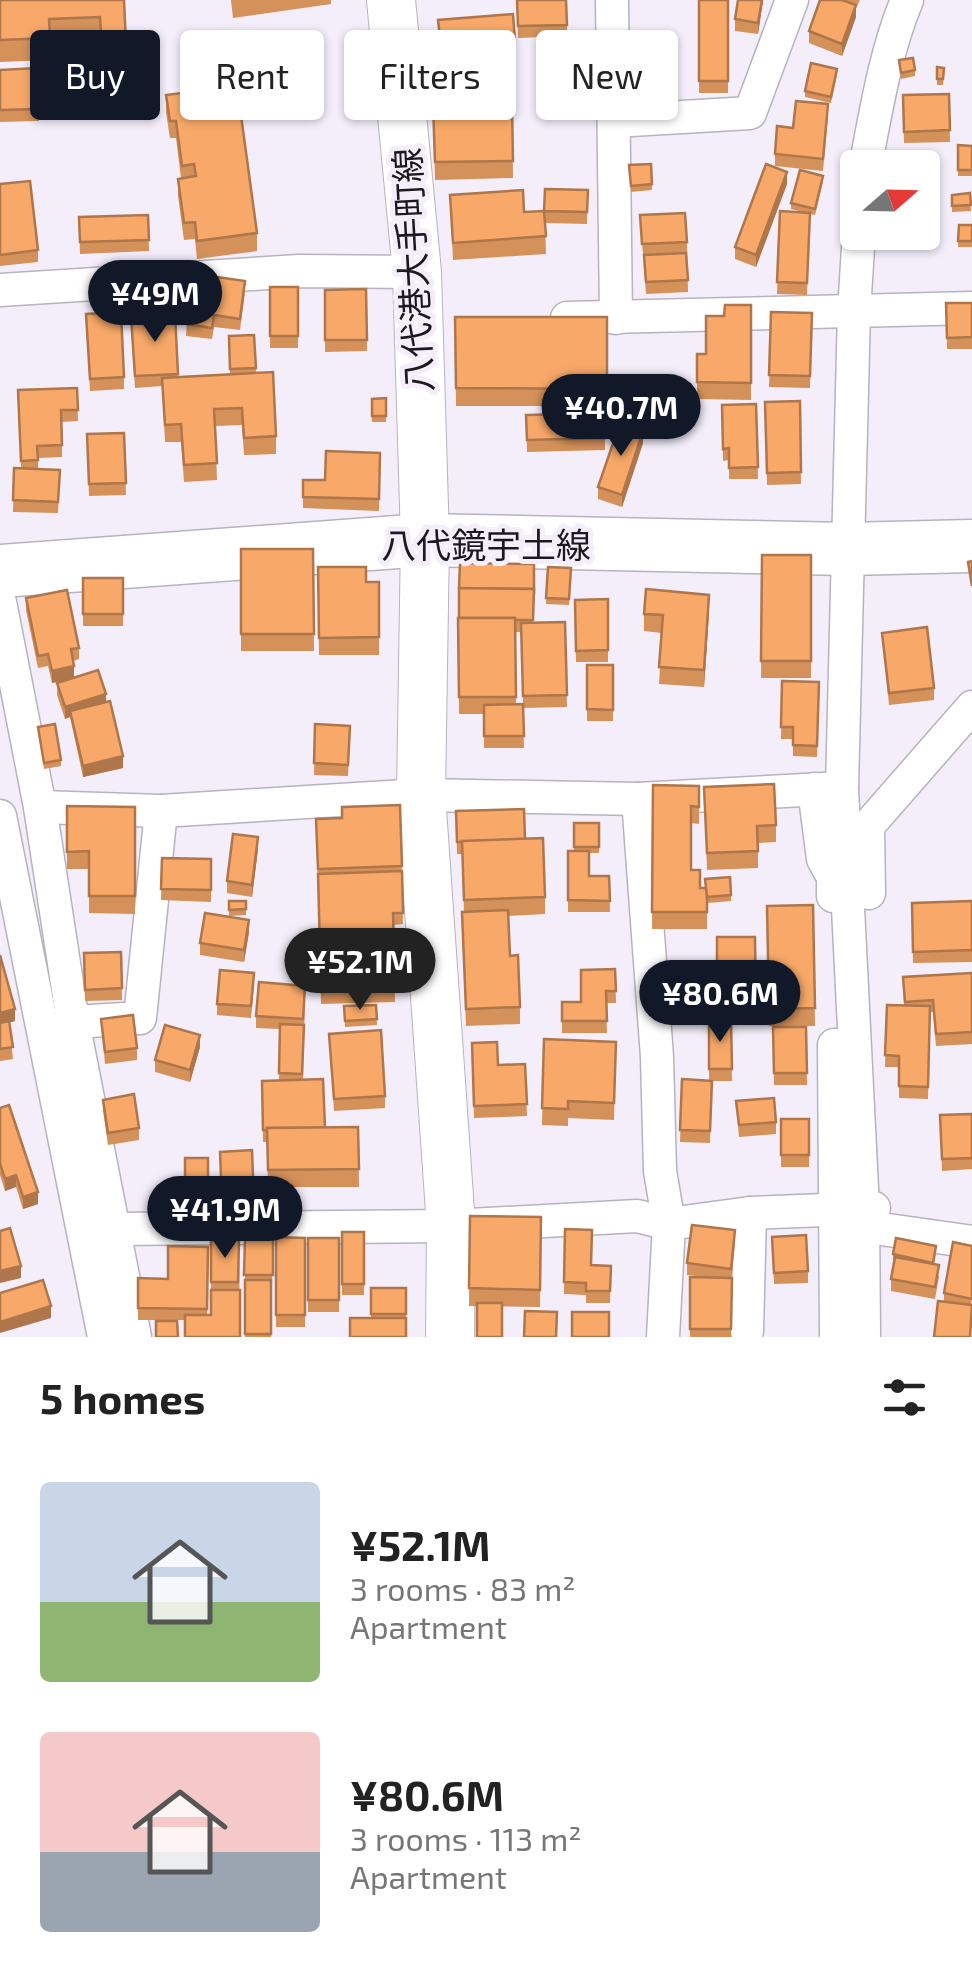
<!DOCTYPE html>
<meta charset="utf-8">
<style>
:root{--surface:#fff;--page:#f2f2f2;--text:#222;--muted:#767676;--accent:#111827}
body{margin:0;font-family:"Exo 2","Noto Sans JP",sans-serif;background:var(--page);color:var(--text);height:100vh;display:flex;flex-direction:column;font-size:38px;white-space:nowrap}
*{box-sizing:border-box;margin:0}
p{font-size:32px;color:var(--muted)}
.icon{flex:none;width:55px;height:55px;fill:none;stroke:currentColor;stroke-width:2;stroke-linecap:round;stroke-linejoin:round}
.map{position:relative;height:1337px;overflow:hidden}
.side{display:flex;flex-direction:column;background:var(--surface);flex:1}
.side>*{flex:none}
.hud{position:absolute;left:30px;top:30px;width:912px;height:90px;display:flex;gap:20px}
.needle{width:65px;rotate:70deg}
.controls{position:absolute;left:840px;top:150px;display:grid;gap:20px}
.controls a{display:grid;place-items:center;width:100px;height:100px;border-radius:10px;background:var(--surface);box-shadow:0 2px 8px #0004;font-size:50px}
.price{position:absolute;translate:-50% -85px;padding:0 22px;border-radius:35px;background:var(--accent);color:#fff;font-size:32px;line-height:65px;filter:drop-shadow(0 2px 5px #0008)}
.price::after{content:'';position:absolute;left:50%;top:60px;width:30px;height:22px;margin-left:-15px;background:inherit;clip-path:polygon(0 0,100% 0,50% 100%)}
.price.active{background:#222;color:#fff}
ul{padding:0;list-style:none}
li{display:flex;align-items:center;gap:30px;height:250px;padding:0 40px}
li span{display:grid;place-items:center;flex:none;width:280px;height:200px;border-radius:10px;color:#555}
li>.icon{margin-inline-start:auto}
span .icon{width:120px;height:120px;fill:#fffc;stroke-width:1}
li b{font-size:42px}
h2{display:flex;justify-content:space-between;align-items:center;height:120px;padding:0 40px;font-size:42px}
.chip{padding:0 35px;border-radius:10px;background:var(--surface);box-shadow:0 2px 8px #0004;font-size:35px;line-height:90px}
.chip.active{background:var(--accent);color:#fff}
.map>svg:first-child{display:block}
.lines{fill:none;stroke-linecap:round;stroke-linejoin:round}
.street-casing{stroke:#b7b3be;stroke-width:35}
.secondary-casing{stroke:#b7b3be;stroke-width:50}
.primary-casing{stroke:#b7b3be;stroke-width:55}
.street{stroke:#fff;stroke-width:32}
.secondary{stroke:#fff;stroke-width:48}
.primary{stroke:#fff;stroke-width:52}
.wall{fill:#d5915a;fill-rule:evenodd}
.shaded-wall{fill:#ae764a}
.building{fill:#f8a969;stroke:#ae764a;stroke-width:2.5}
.labels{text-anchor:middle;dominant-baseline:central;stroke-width:10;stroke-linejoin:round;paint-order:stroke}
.street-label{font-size:35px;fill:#1b191d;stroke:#f3eefa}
</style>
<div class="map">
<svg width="972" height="1337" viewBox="0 0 972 1337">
<rect width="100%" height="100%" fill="#f3eefa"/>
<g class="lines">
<g class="street-casing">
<g id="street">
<path d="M612,0L616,318"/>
<path d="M614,121L750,113L792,0"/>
<path d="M865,168C876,111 885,53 907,0"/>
<path d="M859,232L854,311L842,788L863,1208L864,1337"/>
<path d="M0,290L299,271L417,272"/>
<path d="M567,318L972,308"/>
<path d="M0,602L40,807L73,1022L135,1337"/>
<path d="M814,789L823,859L833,877V896"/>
<path d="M638,799L657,1057L660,1171L669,1224L663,1337"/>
<path d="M40,807L161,811L421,795L638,799L842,788"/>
<path d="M0,816L104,1337"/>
<path d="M869,893L868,826L972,707"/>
<path d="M73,1022L140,1018L161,811"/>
<path d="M834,1045L836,1337"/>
<path d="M874,1228L972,1242"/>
<path d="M114,1229L451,1226L637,1216L669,1224L750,1213L874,1208"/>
<path d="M747,1331L750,1213"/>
</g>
</g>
<g class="secondary-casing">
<path id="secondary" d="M391,0L417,272L425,540L421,795L451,1226L450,1337"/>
</g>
<g class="primary-casing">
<path id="primary" d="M0,571L425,540L847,549L972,546"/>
</g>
<use href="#street" class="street"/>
<use href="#secondary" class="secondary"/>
<use href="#primary" class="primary"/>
</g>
<g class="wall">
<path d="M0,0H124L127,86L103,87L100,39L50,41V60L0,62Z"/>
<path d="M231,0H331V4L233,18Z"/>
<path d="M517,0L567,25V36L518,38Z"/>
<rect x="699" y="0" width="29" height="93"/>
<path d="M763,0L758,34L735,31V19Z"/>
<path d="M820,0H860L856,8V17L842,56L809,43V31Z"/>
<path d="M438,20L515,41V53L485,55L486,83L469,85L470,104L512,103L513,178L435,180L433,104H442Z"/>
<path d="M899,60L915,70V76L901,79Z"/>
<path d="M45,67L85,104V116L48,118Z"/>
<path d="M937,67L944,68L943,85H937Z"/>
<path d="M37,68L39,121L0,122V70Z"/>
<path d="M837,75L831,103L805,97V91Z"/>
<path d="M949,94L950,142L904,143L903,95Z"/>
<path d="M166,95L257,233V251L197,259L195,239L184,240L178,196V179L181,178L176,138H170L166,113Z"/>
<path d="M828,116L823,171L775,166V154Z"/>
<path d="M958,145L972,146V176H958Z"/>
<path d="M651,164L652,190L631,192L629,165Z"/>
<path d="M823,182L815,215L810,214L807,295L777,294L780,211L806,213L791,209V203Z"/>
<path d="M0,184L38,250V262L0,266Z"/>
<path d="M787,184L756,267L735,259V247Z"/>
<path d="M588,190L587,224L545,223L546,254L453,260L450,195L524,212L544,211Z"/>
<path d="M970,193L971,211L952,212V195Z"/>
<path d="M148,215L149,251L80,254L79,217Z"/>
<path d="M640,215L687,242L688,292L646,294Z"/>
<path d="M959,225H972V247H958Z"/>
<rect x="270" y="287" width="28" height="61"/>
<path d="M366,289L367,351L325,352V290Z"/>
<path d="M245,292L240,330L214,327L212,339L186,336L187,319L177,318V306Z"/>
<path d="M946,303H972V349H947Z"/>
<path d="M751,305V400L697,399V354H706Z"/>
<path d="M771,312L812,313L810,388L769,387Z"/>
<path d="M175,314L178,377L230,374L229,336L254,335L256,372L276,436V454L244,455L242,425L215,426L217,480L184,482L181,442H165L162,386L135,388L131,328Z"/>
<path d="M455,317H607V406H456Z"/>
<path d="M86,326L124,377V389L90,391Z"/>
<path d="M77,388L78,421L62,422V457L38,458V469L60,470L58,513L13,512L14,468H21L18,390Z"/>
<path d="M386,398V422H372V399Z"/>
<path d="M800,401L801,484L767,485L765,402Z"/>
<path d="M756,404L758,479H729V460L723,461L722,405Z"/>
<path d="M605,413V450L527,452L526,415Z"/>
<path d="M124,433L126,495L89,496L87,434Z"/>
<path d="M643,443L622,507L598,499V487Z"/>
<path d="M380,453L379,511L303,508V480H325Z"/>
<path d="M241,549H313L314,651H241Z"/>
<path d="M762,555H811V678H761Z"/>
<path d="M534,564L533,623L565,622L567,707L523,708L524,748H484V714H459L458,618ZM515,632H521L523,704H516Z"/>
<path d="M318,567L366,582H379V655H319Z"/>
<path d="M548,567L571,568L569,605L546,604Z"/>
<rect x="83" y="578" width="40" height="48"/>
<path d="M26,598L79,648V659L73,661L74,678L106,702L123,768L83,777L70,717L65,719L57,695V683L71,678L52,683L48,666L38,668L26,610Z"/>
<path d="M608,599V662H576L575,600Z"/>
<path d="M709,612L704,687L659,684L662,633L644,631V614Z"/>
<path d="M882,633L934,688V700L889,705Z"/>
<rect x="587" y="665" width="26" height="56"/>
<path d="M782,681L819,682L817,757L793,756V739H781Z"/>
<path d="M315,724L350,726L348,776L314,775Z"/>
<path d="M38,727L61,760V766L44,769Z"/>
<path d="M653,785L699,786V824L691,823V870L700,888L731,895V901L707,903V929H652Z"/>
<path d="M704,787L776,825V842L758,843V868L707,870Z"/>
<path d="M400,805L403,924L394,925L395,1002L321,1004L316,819L342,818Z"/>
<path d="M67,806L135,807V914L89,913V869H67Z"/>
<path d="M456,811L525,839L545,897V914L508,916L510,956L520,1007V1024L466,1026L462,929L464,912L462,854H457Z"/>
<path d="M574,823H599V853H589V876H609L610,912H568V851H574Z"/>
<path d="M258,849L252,897L227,893V881Z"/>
<path d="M162,858L211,859V902L161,900Z"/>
<path d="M229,901H246V915L229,916Z"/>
<path d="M972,901V962L913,963L912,903Z"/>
<path d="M813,905L815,1026H769L767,906Z"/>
<path d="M249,932L244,962L200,955V943Z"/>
<path d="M717,937H755L756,1023H731L732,1081H712L710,1143L680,1142L682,1079L709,1081V1021H717Z"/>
<path d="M121,952L122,1000L85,1001L84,953Z"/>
<path d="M0,955L15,1021L9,1022L13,1059L0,1061Z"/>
<path d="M615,969L616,1003H606L607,1033H562V1002H581Z"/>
<path d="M972,973V1044L936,1046L933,1012H930L928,1099L899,1098V1067H885L887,1005H904L903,977Z"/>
<path d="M254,985L251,1018L217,1015V1004Z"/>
<path d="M305,998L303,1080L325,1128L358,1127L359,1187H268L267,1142H263L262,1081L279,1080L280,1029L256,1028V1016Z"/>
<path d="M376,1005L377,1025L345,1027L344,1006Z"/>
<path d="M101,1019L137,1048V1060L105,1064Z"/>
<path d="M773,1027H806L807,1085H774Z"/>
<path d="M329,1034L385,1096V1108L334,1111Z"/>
<path d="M544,1039L616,1042L614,1120L568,1118V1126L542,1125Z"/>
<path d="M472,1043L498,1065L525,1064L527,1116L474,1118Z"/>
<path d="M200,1047L190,1082L155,1072V1060Z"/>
<path d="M103,1100L139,1128V1140L108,1145L103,1111Z"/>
<path d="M736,1101L776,1122V1134L739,1137Z"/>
<path d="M0,1108L38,1204L23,1209L16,1187L5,1191L0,1175Z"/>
<path d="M972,1114V1169L942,1171L940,1115Z"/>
<rect x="781" y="1119" width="28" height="48"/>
<path d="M252,1150L254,1213L222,1214L220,1152Z"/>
<rect x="185" y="1158" width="23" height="52"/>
<path d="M470,1216L541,1217L540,1307L469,1306Z"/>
<path d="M565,1229L591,1265L611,1266L610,1303H586V1295L564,1294Z"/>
<rect x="342" y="1232" width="22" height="63"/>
<path d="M276,1237L305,1238V1327H276Z"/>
<path d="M772,1237L808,1271V1283L774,1284Z"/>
<path d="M245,1238H273L271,1337H245Z"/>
<rect x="308" y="1238" width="31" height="74"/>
<path d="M211,1240H239L240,1337L185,1320H138V1278L168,1279L208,1247L207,1315H211Z"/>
<path d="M735,1242L732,1278L731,1337H690V1277H706L687,1275V1263Z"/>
<path d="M972,1246L971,1337H934L944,1301V1293Z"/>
<path d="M936,1252L934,1264L939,1277L935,1299L891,1291V1279L895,1261L893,1260V1254Z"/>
<path d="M371,1288H406V1337L371,1318Z"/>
</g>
<g class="shaded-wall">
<path d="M762,0H763L758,34V23Z"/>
<path d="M856,5V17L842,56V44Z"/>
<path d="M787,172V184L756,267V255Z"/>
<path d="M643,431V443L622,507V495Z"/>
<path d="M709,595V612L704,687V670Z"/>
<path d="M74,666V678L52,683V671Z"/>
<path d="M106,694V705L70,711V717L65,719V707Z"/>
<path d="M123,756V768L83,777V766Z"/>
<path d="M258,837V849L252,897V885Z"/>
<path d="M249,920V932L244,962V950Z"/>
<path d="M15,1009V1021L0,1025V1013Z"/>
<path d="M200,1035V1047L190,1082V1070Z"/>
<path d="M16,1175V1187L5,1191V1179Z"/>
<path d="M38,1192V1204L23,1209V1197Z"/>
<path d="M21,1266V1278L0,1283V1271Z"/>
<path d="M51,1306V1318L0,1333V1322Z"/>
</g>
<g class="building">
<path d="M0,0H124L127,64L103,65L100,17L49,19L50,38L0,40Z"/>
<path d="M517,0H566L567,25L518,26Z"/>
<rect x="699" y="0" width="29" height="81"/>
<path d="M738,0H762L758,23L735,19Z"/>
<path d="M820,0H842L856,5L842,44L809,31Z"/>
<path d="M513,14L515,41L441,47L438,20Z"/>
<path d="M484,51L486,72L441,75L440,54Z"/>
<path d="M913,58L915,70L901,73L899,60Z"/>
<path d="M811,63L837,69L831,97L805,91Z"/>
<path d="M83,65L85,104L48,107L45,67Z"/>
<path d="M937,67L944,68L943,79H937Z"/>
<path d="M37,68L39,109L0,110V70Z"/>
<path d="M469,84L470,99L442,101L441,86Z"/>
<path d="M237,86L257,233L197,241L195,222L184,223L178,179L196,176L194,164L182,166L176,121H170L166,95Z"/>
<path d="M949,94L950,130L904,132L903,95Z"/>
<path d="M796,101L828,104L823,159L775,154L777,126L793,128Z"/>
<path d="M512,103L513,161L435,162L433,104Z"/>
<path d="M958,145L972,146V170H958Z"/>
<path d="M651,164L652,184L631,186L629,165Z"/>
<path d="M766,164L787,172L756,255L735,247Z"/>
<path d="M800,170L823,176L815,209L791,203Z"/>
<path d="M30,181L38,250L0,255V184Z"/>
<path d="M545,189L588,190L587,212L544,211Z"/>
<path d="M523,190L524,212L544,211L546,236L453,243L450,195Z"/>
<path d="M970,193L971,205L952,206V195Z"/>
<path d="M780,211L810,213L807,283L777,282Z"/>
<path d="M685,213L687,242L642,244L640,215Z"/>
<path d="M148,215L149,240L80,242L79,217Z"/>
<path d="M959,225H972V241H958Z"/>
<path d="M686,253L688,280L646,282L644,255Z"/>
<path d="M182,272L245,281L240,319L214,315L212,328L186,324L188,307L177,306Z"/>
<rect x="270" y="287" width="28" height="49"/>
<path d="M366,289L367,340H325V290Z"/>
<path d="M946,303H972V337L947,338Z"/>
<path d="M725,305H751V383L697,382V354H706V316H724Z"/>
<path d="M121,312L124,377L90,379L86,314Z"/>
<path d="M771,312L812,313L810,376L769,375Z"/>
<path d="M175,314L178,374L135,376L131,316Z"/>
<path d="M455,317H607V389L456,388Z"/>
<path d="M254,335L256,368L230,369L229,336Z"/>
<path d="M273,372L276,436L244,438L242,408L214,409L217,463L184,465L181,424L165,425L162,378Z"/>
<path d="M77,388L78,410H61L62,445L37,446L38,460L21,461L18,390Z"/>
<path d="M386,398V416H372V399Z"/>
<path d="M800,401L801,472L767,473L765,402Z"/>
<path d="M756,404L758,467L729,468V448L723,449L722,405Z"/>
<path d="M605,413V438L527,440L526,415Z"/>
<path d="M620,423L643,431L622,495L598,487Z"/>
<path d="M124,433L126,483L89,484L87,434Z"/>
<path d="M326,451L380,453L379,499L303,497V480H325Z"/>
<path d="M14,468L60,470L58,502L13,500Z"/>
<path d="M241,549H313L314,634H241Z"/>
<path d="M762,555H811V661H761Z"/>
<path d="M972,561V586L968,562Z"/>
<path d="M460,563L534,564V595V589L459,588Z"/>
<path d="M318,567H366V582H379V637L319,638Z"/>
<path d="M548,567L571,568L569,599L546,598Z"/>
<rect x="83" y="578" width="40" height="36"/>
<path d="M459,588L534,589L533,620H515V618H459Z"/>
<path d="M646,589L709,595L704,670L659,667L663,615L644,614Z"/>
<path d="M67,590L79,648L71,649L74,666L52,671L48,654L38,656L26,598Z"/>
<path d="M608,599V650L576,651L575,600Z"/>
<path d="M458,618H515L516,697H459Z"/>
<path d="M565,622L567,695L523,696L521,623Z"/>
<path d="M927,627L934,688L889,693L882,633Z"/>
<path d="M587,665H613V710L587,709Z"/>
<path d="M98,670L106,694L65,707L57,683Z"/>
<path d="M782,681L819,682L817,746L793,745V727H781Z"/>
<path d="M110,701L123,756L83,766L70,711Z"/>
<path d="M523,704L524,736H484V705Z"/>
<path d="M55,724L61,760L44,763L38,727Z"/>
<path d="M315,724L350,726L348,765L314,763Z"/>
<path d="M774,784L776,825L757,826L758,851L707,853L704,787Z"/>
<path d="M653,785L699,786V807L691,806V870H700V888H707V912H652Z"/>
<path d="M400,805L402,866L318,869L316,819L342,818V807Z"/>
<path d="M67,806L135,807V896H89V851L67,852Z"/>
<path d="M524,809L525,839L457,842L456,811Z"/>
<rect x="574" y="823" width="25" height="24"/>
<path d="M233,834L258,837L252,885L227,881Z"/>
<path d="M543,838L545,897L464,900L462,841Z"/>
<path d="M568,851H589V876H609L610,901L568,900Z"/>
<path d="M162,858L211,859V890L161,889Z"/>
<path d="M402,871L403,913H393L394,949L320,951L318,874Z"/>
<path d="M730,877L731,895L707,897L705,879Z"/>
<path d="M229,901H246V909L229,910Z"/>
<path d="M972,901V950L913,952L912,903Z"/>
<path d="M813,905L815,1008L769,1009L767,906Z"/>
<path d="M508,910L510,956L518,955L520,1007L466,1009L462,912Z"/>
<path d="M205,913L249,920L244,950L200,943Z"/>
<path d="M717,937H755L756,1011H717Z"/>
<path d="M121,952L122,988L85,990L84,953Z"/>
<path d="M0,955L15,1009L0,1013Z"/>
<path d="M393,956L395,990L321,992L320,958Z"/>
<path d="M615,969L616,991H606L607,1021H562V1002H581V970Z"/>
<path d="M220,970L254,973L251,1006L217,1004Z"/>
<path d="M972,973V1032L936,1034L933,1000L905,1002L903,977Z"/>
<path d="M259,982L305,986L303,1019L256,1016Z"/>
<path d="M376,1005L377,1019L345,1021L344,1006Z"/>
<path d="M887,1005L930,1006L928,1087L899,1086V1056L885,1055Z"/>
<path d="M133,1015L137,1048L105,1052L101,1019Z"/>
<path d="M9,1021L13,1047L0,1049V1023Z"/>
<path d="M709,1021H731L732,1069H709Z"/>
<path d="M280,1024L304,1025L302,1074L279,1073Z"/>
<path d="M165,1025L200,1035L190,1070L155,1060Z"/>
<path d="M773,1027H806L807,1073H774Z"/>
<path d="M381,1030L385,1096L334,1099L329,1034Z"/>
<path d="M544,1039L616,1042L614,1103L568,1101V1109L542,1108Z"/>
<path d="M497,1042L498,1065L525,1064L527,1104L474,1106L472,1043Z"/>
<path d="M323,1079L325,1128H267V1130H263L262,1081Z"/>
<path d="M682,1079L712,1081L710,1131L680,1130Z"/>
<path d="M134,1094L139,1128L108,1133L103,1100Z"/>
<path d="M774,1098L776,1122L739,1125L736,1101Z"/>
<path d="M9,1105L38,1192L23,1197L16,1175L5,1179L0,1163V1108Z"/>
<path d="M972,1114V1158L942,1159L940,1115Z"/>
<rect x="781" y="1119" width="28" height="36"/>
<path d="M358,1127L359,1169L268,1170L267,1128Z"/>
<path d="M252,1150L254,1201L222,1202L220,1152Z"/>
<rect x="185" y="1158" width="23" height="40"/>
<path d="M470,1216L541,1217L540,1290L469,1288Z"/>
<path d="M692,1225L735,1230L731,1269L687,1263Z"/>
<path d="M10,1228L21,1266L0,1271V1231Z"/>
<path d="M565,1229L592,1230L591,1265L611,1266L610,1291H586V1283L564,1282Z"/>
<rect x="342" y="1232" width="22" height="52"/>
<path d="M806,1235L808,1271L774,1273L772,1237Z"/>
<path d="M276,1237L305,1238V1315H276Z"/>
<path d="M245,1238H273V1275H244Z"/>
<rect x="308" y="1238" width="31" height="62"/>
<path d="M896,1238L936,1246L933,1263L893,1254Z"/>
<path d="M211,1240H239L238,1282H211Z"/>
<path d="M953,1242L972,1246V1299L944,1293Z"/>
<path d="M168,1246L208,1247L207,1309L138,1308V1278L168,1279Z"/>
<path d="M895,1257L939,1265L935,1287L891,1279Z"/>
<path d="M690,1277L732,1278L731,1329H690Z"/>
<path d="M43,1280L51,1306L0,1322V1293Z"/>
<rect x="245" y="1280" width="26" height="54"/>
<rect x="371" y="1288" width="35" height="26"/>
<path d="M211,1290H240V1337H185V1315H211Z"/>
<path d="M938,1301L972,1305L970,1337H934Z"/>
<rect x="477" y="1303" width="25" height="34"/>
<path d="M525,1311L557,1312L556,1337H524Z"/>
<rect x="572" y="1312" width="37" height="25"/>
<rect x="350" y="1318" width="56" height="19"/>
<path d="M156,1321H177L178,1337H156Z"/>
</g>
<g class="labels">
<g class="street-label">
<text transform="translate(412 270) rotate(-93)">八代港大手町線</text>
<text x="486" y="544">八代鏡宇土線</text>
</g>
</g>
</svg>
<div class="controls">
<a><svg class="needle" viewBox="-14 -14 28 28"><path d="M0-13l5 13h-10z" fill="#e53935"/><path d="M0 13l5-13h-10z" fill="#767676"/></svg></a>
</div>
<b class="price" style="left:155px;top:345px">¥49M</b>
<b class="price" style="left:621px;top:459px">¥40.7M</b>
<b class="price active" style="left:360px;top:1013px">¥52.1M</b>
<b class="price" style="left:720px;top:1045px">¥80.6M</b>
<b class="price" style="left:225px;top:1261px">¥41.9M</b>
<div class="hud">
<a class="chip active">Buy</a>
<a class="chip">Rent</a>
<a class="chip">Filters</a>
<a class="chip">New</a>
</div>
</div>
<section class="side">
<h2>5 homes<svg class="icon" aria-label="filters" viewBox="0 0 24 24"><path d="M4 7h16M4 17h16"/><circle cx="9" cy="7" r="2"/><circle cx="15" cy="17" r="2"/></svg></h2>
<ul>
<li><span style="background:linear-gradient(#c9d6e8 60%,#8fb573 0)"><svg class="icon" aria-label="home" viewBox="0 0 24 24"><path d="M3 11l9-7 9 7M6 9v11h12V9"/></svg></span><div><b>¥52.1M</b><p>3 rooms · 83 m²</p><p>Apartment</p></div></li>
<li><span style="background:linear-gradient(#f6c9c9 60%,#9aa5b1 0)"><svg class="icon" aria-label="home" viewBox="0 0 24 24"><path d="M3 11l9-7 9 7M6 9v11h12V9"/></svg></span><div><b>¥80.6M</b><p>3 rooms · 113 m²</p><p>Apartment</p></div></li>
</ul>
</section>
